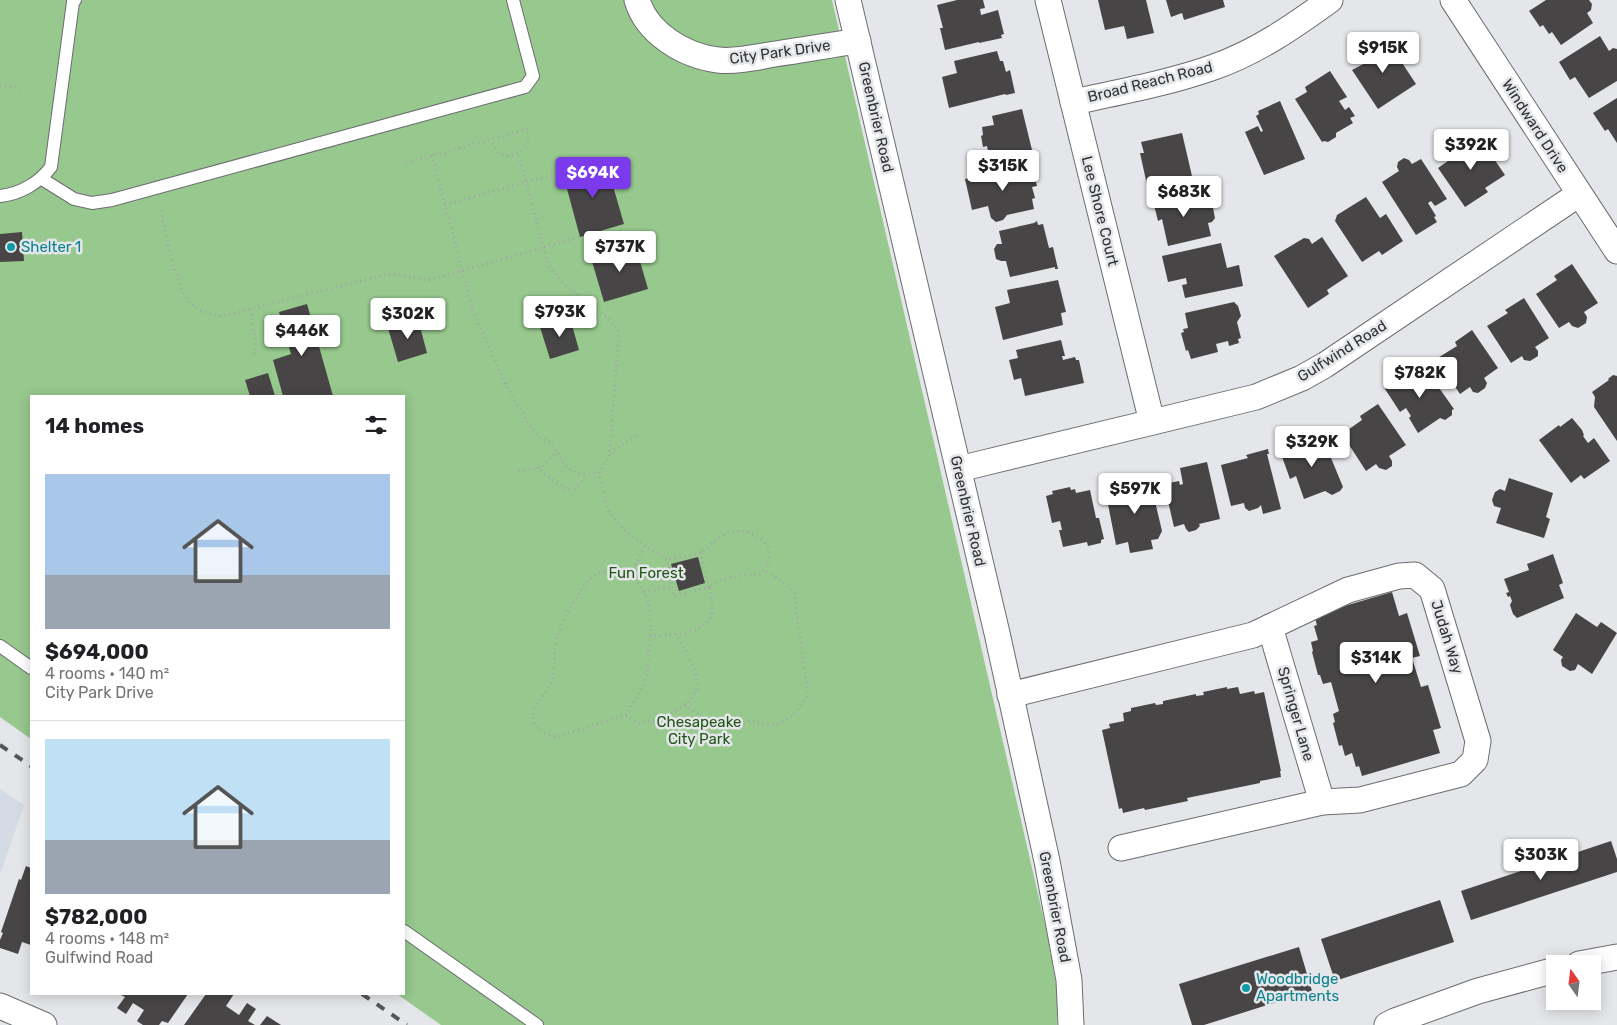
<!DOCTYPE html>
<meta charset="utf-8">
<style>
:root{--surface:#fff;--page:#f6f6f6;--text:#202124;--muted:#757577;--line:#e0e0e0;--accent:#7c3aed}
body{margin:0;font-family:Rubik,sans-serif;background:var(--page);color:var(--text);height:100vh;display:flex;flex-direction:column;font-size:19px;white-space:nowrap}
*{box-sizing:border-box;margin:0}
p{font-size:16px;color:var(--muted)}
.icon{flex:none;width:28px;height:28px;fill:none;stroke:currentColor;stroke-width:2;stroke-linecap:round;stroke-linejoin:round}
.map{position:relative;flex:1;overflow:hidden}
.side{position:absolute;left:30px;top:395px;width:375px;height:600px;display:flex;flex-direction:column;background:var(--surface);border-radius:0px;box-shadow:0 2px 12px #0003}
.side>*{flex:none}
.needle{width:32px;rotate:346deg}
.buttons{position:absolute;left:1546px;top:955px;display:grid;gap:10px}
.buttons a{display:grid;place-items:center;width:55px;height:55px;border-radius:0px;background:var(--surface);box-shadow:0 2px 12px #0003;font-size:25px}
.price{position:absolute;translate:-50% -42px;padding:0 11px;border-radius:5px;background:#fff;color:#222;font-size:16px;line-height:32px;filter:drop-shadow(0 1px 2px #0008)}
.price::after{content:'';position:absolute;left:50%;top:30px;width:15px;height:11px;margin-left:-8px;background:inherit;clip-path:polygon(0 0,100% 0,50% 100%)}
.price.selected{background:var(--accent);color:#fff}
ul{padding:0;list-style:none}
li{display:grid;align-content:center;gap:10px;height:265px;padding:0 15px}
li+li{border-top:1px solid var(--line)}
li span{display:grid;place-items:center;height:155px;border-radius:0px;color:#555}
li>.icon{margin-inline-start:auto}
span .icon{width:90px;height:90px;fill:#fffc;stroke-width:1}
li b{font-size:21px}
h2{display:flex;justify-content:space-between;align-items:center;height:60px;padding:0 15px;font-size:21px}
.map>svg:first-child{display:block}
.built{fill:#d4dbe5}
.green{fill:#97c88e}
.building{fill:#484546}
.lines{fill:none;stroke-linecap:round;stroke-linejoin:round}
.lane-casing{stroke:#6b6d70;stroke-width:14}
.street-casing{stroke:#6b6d70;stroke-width:27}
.path{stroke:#a3a5a7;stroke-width:3;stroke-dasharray:1 4;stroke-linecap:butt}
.lane{stroke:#fff;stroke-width:12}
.street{stroke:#fff;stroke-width:25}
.rail{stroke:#555658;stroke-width:4;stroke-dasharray:9 9;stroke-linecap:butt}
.culture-dot{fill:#0f9aa8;stroke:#e4e6e9;stroke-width:2}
.labels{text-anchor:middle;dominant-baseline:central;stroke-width:5;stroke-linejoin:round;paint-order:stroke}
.street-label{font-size:15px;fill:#313233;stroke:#e4e6e9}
.culture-label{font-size:15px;fill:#0d838f;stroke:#e4e6e9;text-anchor:start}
.park-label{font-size:15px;fill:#1f5515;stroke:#e4e6e9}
</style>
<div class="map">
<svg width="1617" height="1025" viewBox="0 0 1617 1025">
<rect width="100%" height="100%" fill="#e4e6e9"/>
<path class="built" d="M0,789L24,805L0,875Z"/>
<path class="green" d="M0,0H832L1047,933L1057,990V1025H441L397,994H404V396H31V739L0,717Z"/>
<g class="building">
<path d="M957,0H983L985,8L980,9L981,15L998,10L1004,34L1001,35L1002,38L979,43V42L945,50L940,28H943L937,5Z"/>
<path d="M1098,0H1146L1154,33L1127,39L1124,26L1105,30Z"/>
<path d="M1166,0H1223L1225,7L1184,20L1182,13L1171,17Z"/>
<path d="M1546,0H1589L1592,4L1591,10L1587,13L1593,23L1561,45L1552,32L1549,34L1543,25L1540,27L1529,11Z"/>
<path d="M1600,36L1609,51L1613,48L1617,49V81L1589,98L1575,77L1570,80L1559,62Z"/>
<path d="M1385,37L1416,84L1378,109L1352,70L1367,62L1361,52Z"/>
<path d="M997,51L1000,61H1003L1006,72L1010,70L1015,93L1006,95L1005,94L949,108L942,77L957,73L954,61Z"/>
<path d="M1330,71L1347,97L1339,101L1345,110L1349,107L1355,116L1350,118L1353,123L1336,133V137L1328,142L1324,141L1322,142L1295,99L1307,92L1305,87Z"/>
<path d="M1617,98V143L1608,129L1605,131L1593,113Z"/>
<path d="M1280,101L1305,159L1264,175L1245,132L1258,126L1261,132L1263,131L1256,116L1259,114L1258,111Z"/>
<path d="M1022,109L1032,150L990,160L987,146L983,147L981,136L983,135L982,127L994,125L992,116Z"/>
<path d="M1182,133L1192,176L1147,185L1140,153H1144L1141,142Z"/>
<path d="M1463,140L1469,143L1471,146L1481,140L1505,175L1485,188L1488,192L1465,207L1438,168L1455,156L1454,153V147Z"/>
<path d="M1404,158L1409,160L1412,164L1421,159L1447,199L1435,206L1431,201L1428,203L1436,216L1434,217L1437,222L1416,235L1382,182L1399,171L1397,167L1398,162Z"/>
<path d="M606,162L624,224L580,237L563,174Z"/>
<path d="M1031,164L1037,186L1032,187L1035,198L1032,199L1034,209L1007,215L1003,220L996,222L991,218L988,206L972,210L965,179L983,174V176Z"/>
<path d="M1199,190L1203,207L1209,206L1213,208L1215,218L1212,222L1208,223L1211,236L1168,246L1162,219L1158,221L1153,201Z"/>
<path d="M1366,197L1380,218L1386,214L1403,241L1382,255L1379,251L1362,262L1335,221L1337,215Z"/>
<path d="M1037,221L1038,225L1043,224L1049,248L1053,247L1058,269H1055V267L1010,277L1006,261H1001L996,259L994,249L997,244H1002L999,231L1034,223Z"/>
<path d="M22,232L24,261L0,262V234Z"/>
<path d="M1322,237L1348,276L1327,290L1329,294L1308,308L1274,256L1304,238L1309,239L1312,244Z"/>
<path d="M1221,243L1227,268L1239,265L1243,286L1185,298L1182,285L1187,284L1186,278L1168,282L1162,256Z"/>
<path d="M635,244L648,289L604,302L591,258Z"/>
<path d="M1572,264L1598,303L1584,312L1587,317L1586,323L1578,328L1572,326L1569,322L1559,328L1536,294L1557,280L1554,276Z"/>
<path d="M1058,280L1066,312L1061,313L1063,325L1003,340L995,307L1010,303L1007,290Z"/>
<path d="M1524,298L1549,338L1535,347L1538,351V356L1530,361L1524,360L1522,356L1511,363L1487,326L1508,313L1505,310Z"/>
<path d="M1234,302L1238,306L1241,316L1237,322L1241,338L1238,339L1239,343L1229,346L1228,341L1216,344L1218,352L1191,359L1188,350L1186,351L1181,333L1184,332L1183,329L1188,328L1185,313Z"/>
<path d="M307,304L333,396H283L273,360L291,354L279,312Z"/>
<path d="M570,318L579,350L550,359L540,327Z"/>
<path d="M418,319L427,353L398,362L388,328Z"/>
<path d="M1472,330L1498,368L1484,378L1487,383L1485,388L1478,393L1473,392L1470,387L1460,394L1436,359L1457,346L1455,342Z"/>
<path d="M1061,340L1065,356H1062L1063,360L1075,357L1076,360H1079L1084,383L1025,396L1021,378L1014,380L1009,360L1018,358L1016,350Z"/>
<path d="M1425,368L1454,409L1452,410V415L1445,420L1440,418L1418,433L1409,418L1411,416L1406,408L1400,412L1385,389L1391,385L1390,383L1405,372L1407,375L1410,372L1413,377Z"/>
<path d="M268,373L275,396H250L245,380Z"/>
<path d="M1613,375L1617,376V441L1594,407L1595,397L1592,392L1609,380L1608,379Z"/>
<path d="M1378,404L1406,445L1389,456L1392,461V466L1386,470L1379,468L1376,464L1366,471L1342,434L1362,420L1360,416Z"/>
<path d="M1572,418L1582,430L1584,435L1583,436L1588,443L1594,438L1610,461L1584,479L1581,475L1571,483L1539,440L1559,425L1560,427Z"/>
<path d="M1303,440L1304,442L1309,441L1311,445L1324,441L1343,487L1340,491L1332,495L1325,491L1304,499L1296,476L1290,479L1280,451L1286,449V446Z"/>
<path d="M1268,449L1269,454H1267L1281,509L1263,514L1261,505L1258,508L1249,511L1245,508L1244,503L1231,506L1221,465L1248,458L1246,455Z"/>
<path d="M1207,462L1220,519L1199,524L1200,526L1196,530L1189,532L1186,529L1184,524L1174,527L1164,484L1179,481L1180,485L1183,484L1180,468Z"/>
<path d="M1149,476L1162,531L1158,539L1151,540L1153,549L1130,553L1128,542L1116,545L1106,494L1121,491L1120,486L1123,482Z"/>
<path d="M1509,478L1553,493L1546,517L1550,519L1544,538L1496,523L1501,508L1494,506L1492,500L1495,492L1500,489L1505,491Z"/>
<path d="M1070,487L1071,490L1075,489L1076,493L1090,490L1096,518H1099L1104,539L1101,540V543L1088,546L1087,542L1063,547L1059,530H1062L1060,521L1052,523L1046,496L1053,494L1052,491Z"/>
<path d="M1553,554L1563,583L1559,585L1564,598L1517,618L1513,614L1510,605L1512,601L1510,596L1508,597L1506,593L1509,592L1504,579L1529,570L1527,564Z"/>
<path d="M698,557L705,583L679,591L671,564Z"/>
<path d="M1392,592L1399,616L1407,613L1420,656L1412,658L1421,687L1428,685L1441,728L1433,730L1440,753L1362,776L1359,766L1356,767L1352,753L1345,756L1342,745L1339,746L1333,723L1335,722L1333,714L1339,711L1331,682L1323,684L1320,675H1318L1312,652L1313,651L1311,642L1318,640L1314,626L1317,625L1314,615Z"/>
<path d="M1576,613L1597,627L1601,622L1617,633L1592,674L1578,664L1575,670L1570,671L1562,666L1561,660L1563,657L1553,650Z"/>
<path d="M1227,687V689L1238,687L1240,694L1254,691L1255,694L1264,692L1281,771H1280L1281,777L1260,781V783L1187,798L1188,801L1145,810L1144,808L1123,813L1122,808L1119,809L1102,730L1110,728L1109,724L1124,721L1123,713L1131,711V708L1155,703L1156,705L1163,704V701L1196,694V696L1204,695L1203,692Z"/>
<path d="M1611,841L1617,859V872L1471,920L1461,891Z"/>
<path d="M26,866L31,868V945L22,942L18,954L0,948V940L3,933L1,932L19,879L21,880Z"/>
<path d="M1440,900L1454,942L1335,981L1321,939Z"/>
<path d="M1299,947L1312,991L1204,1025H1192L1179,984Z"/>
<path d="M119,994H188L168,1023L162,1021L159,1025H143L137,1021L144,1010L133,1003L126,1014L117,1008L125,997Z"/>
<path d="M206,994H234L226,1006L239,1015L247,1003L256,1009L248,1021L255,1025H184Z"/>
<path d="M267,1016L281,1025H260Z"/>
</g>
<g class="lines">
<g class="lane-casing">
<g id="lane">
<path d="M42,179L74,199L92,203L112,200L525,87L533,76L513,0"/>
<path d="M0,196C20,194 39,183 51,167L73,2L75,0"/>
<path d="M0,646L31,668"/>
<path d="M404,931L537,1025"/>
</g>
</g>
<g class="street-casing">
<g id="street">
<path d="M637,0C647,34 685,56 718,60C737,62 757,57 775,54C803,50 830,45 858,41"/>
<path d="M848,0L997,633L1047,861L1069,980L1071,1025"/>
<path d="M1048,0L1152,422"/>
<path d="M1453,0L1617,251"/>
<path d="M1073,102C1120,92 1169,83 1214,67C1257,52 1294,26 1330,0"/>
<path d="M959,469L1256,397L1302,378L1325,365L1579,194"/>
<path d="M1270,627L1322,802"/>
<path d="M1010,695L1253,635L1348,590L1399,576L1415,575L1432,589L1478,741L1475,760L1461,774L1360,800L1322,802L1121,848"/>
<path d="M1579,964L1617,957"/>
<path d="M0,1006L44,1025"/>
<path d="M1387,1025L1395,1021L1478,991L1555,970"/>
</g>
</g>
<g class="path">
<path d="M0,86L21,88"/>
<path d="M432,155L473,312L506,385L530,426L538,436L551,443L565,466L575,472L588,475L599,472L609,458L619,333L614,323L566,285L549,267L518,153"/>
<path d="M406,163L528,129C528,135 529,140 526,146C520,155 505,159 497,151C494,148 493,143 491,140"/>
<path d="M445,205L525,182L563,174"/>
<path d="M160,206C166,231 174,285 190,303C199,312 210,314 222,316L384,275L393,274L429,280L580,237"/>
<path d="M250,309L256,343L254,356"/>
<path d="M610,453L637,434"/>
<path d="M536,468L568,490L575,488L588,475"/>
<path d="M519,471L543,467L557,451"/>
<path d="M599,472C601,482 603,493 606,503C615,530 644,544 667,560L700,553L709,587L674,596L667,560"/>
<path d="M618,568C654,584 652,616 649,650C648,659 648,669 646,677C643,690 632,703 626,715L556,737C546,735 536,730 533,719C530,709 547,692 551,682C557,668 553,654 556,640C558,628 580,588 589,580C597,573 608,571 618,568Z"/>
<path d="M631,574L645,545"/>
<path d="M644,593L672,586"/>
<path d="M650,636C666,635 701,635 710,619C714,610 711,597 709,587C721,575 745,576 761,574C765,569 769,563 769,556C770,536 741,526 726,534C717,538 708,547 700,553"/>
<path d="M685,704C709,723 721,732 751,720C779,733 795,717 808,694L794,592L789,586L764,570"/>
<path d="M626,715L637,723C645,722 652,722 660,719C671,715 695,701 697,688C699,673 683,646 676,634"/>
</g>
<use href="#lane" class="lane"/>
<use href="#street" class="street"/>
<g class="rail">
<path d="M0,745L31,766"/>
<path d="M362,994L407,1025"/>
</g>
</g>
<g class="culture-dot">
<circle cx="11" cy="247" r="5"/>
<circle cx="1246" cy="988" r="5"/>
</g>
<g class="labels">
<g class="street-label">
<text transform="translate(780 52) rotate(-8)">City Park Drive</text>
<text transform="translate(1150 82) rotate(-14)">Broad Reach Road</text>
<text transform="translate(876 117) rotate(77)">Greenbrier Road</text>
<text transform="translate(1535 126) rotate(57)">Windward Drive</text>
<text transform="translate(1100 211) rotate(76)">Lee Shore Court</text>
<text transform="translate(1342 351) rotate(-32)">Gulfwind Road</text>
<text transform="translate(968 511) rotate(77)">Greenbrier Road</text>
<text transform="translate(1447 637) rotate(73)">Judah Way</text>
<text transform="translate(1296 714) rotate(74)">Springer Lane</text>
<text transform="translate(1055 907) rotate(79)">Greenbrier Road</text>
</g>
<g class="culture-label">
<text x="21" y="247">Shelter 1</text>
<text x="1256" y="979">Woodbridge<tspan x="1256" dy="17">Apartments</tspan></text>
</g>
<g class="park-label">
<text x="646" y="573">Fun Forest</text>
<text x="699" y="722">Chesapeake<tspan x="699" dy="17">City Park</tspan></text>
</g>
</g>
</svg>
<div class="buttons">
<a><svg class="needle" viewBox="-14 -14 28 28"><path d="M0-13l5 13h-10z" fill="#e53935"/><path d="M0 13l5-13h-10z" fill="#757577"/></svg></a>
</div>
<b class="price" style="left:1383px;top:74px">$915K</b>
<b class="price" style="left:1471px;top:171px">$392K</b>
<b class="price" style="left:1003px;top:192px">$315K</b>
<b class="price selected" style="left:593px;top:199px">$694K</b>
<b class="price" style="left:1184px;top:218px">$683K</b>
<b class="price" style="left:620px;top:273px">$737K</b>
<b class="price" style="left:560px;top:338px">$793K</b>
<b class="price" style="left:408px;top:340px">$302K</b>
<b class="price" style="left:302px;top:357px">$446K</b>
<b class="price" style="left:1420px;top:399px">$782K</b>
<b class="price" style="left:1312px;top:468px">$329K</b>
<b class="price" style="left:1135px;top:515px">$597K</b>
<b class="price" style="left:1376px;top:684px">$314K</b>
<b class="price" style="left:1541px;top:881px">$303K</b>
<section class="side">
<h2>14 homes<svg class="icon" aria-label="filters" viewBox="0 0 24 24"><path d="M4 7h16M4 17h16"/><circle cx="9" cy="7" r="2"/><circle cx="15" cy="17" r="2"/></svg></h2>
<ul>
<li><span style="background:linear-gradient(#a9c7e8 65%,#9aa5b1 0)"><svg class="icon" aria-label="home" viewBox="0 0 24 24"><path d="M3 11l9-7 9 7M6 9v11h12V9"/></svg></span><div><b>$694,000</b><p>4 rooms · 140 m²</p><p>City Park Drive</p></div></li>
<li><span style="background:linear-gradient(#bfe0f5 65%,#9aa5b1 0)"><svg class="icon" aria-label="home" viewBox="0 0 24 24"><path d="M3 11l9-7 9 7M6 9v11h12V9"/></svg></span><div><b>$782,000</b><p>4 rooms · 148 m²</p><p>Gulfwind Road</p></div></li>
</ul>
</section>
</div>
